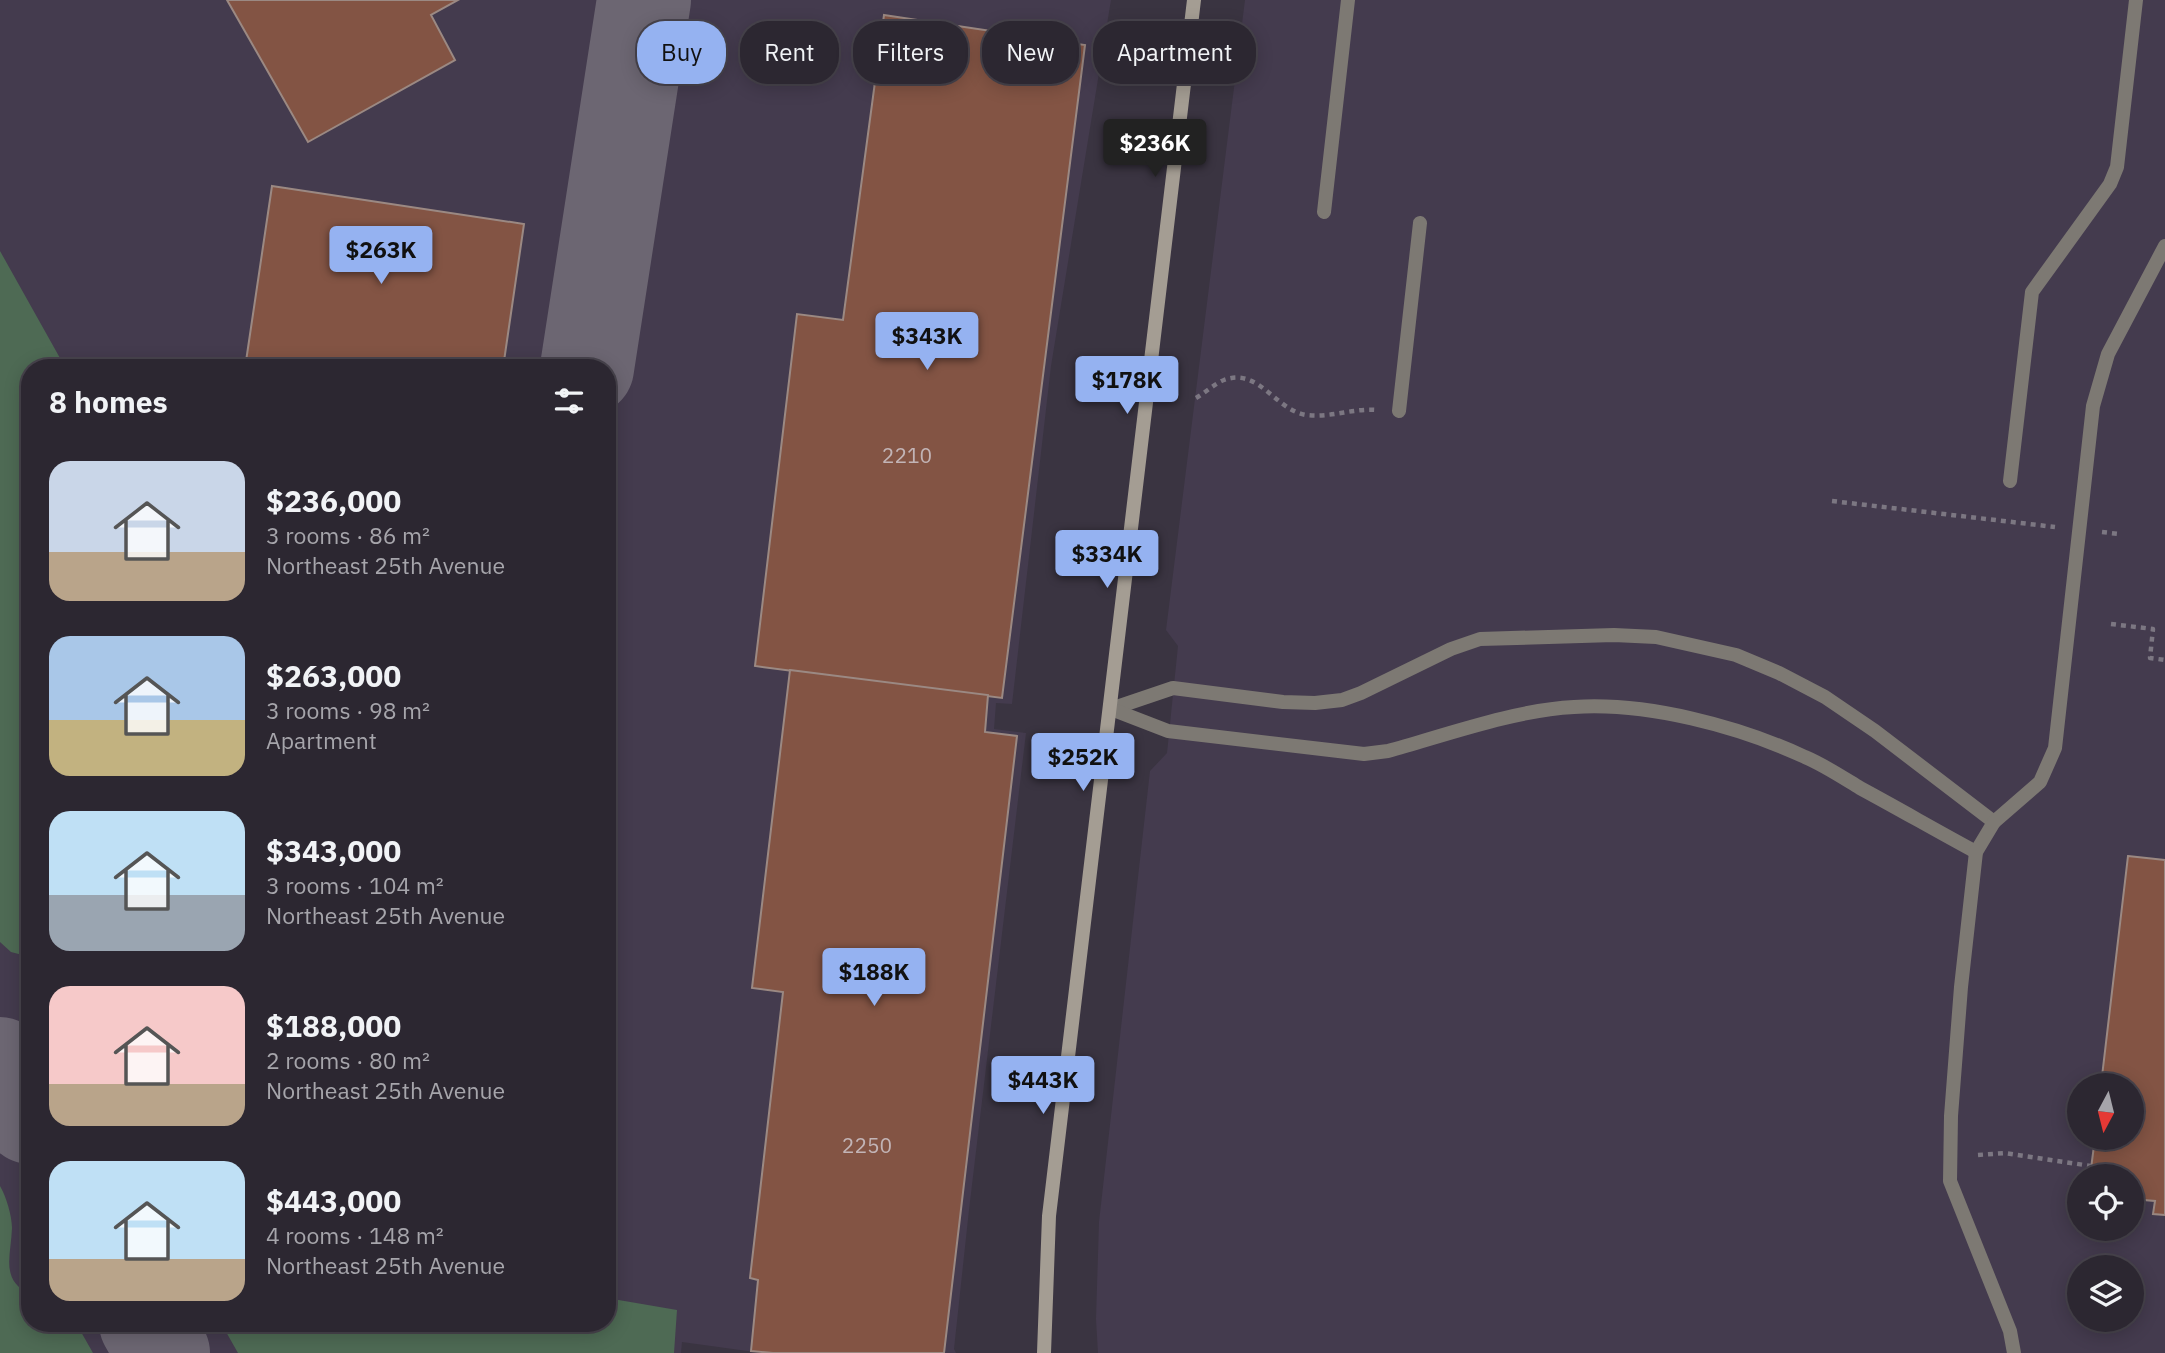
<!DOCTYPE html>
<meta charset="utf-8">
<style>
:root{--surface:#2c2731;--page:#38333d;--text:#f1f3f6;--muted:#a6a5ab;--line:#48444d;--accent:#95b2f1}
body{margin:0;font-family:"IBM Plex Sans",sans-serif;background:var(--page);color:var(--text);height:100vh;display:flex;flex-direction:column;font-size:26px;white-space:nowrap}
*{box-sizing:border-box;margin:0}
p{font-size:23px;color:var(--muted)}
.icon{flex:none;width:38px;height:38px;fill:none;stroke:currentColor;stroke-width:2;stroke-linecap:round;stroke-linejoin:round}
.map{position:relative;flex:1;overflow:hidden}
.panel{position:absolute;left:21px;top:359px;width:595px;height:973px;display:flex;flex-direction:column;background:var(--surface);border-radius:28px;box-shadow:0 4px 18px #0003,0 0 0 2px var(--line)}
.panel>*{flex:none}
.top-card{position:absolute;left:637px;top:21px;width:665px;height:63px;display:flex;gap:14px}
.needle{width:46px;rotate:187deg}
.tools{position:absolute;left:2067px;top:1073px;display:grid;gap:14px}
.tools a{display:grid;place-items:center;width:77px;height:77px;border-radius:50%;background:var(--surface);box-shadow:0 4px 18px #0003,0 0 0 2px var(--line);font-size:35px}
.price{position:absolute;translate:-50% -60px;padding:0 16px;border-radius:7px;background:var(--accent);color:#111;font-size:23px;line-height:46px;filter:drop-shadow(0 2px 4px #0008)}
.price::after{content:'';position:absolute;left:50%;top:42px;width:21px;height:16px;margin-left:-10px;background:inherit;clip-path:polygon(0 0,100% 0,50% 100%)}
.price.active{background:#222;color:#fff}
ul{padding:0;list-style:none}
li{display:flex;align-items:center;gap:21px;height:175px;padding:0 28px}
li span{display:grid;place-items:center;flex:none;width:196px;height:140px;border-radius:21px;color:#555}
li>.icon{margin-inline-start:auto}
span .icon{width:84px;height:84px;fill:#fffc;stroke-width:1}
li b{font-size:30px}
h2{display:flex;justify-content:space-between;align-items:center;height:84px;padding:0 28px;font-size:30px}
.tag{padding:0 24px;border-radius:28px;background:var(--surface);box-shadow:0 4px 18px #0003,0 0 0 2px var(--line);font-size:24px;line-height:63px}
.tag.active{background:var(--accent);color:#111}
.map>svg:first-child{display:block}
.built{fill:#443b4e;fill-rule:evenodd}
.green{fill:#4e6a54}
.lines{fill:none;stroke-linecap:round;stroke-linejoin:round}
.taxiway{stroke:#6c6672;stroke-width:94}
.building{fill:#835444;stroke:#9b8983;stroke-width:2}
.path{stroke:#7c7782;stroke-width:4.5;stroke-dasharray:5 5;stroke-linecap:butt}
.service{stroke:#7d7973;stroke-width:14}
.secondary{stroke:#a49d93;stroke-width:14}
.labels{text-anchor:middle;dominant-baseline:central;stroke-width:5;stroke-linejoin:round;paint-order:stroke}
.number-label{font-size:21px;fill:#c2b4b6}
</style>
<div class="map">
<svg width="2165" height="1353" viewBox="0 0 2165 1353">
<rect width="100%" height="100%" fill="#3a3441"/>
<g class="built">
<path d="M0,0H1111L1051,366L1012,704L996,703L994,729L1026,733L969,1210L954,1349L956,1353H762L682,1342L681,1353H0ZM30,368H607V1323H30Z"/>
<path d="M1245,0H2165V1353H1098L1096,1319L1099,1222L1150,771L1167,753L1178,646L1166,630ZM2079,1085H2132V1138H2079ZM2079,1176H2132V1228H2079ZM2079,1267H2132V1320H2079Z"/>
</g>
<g class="green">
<path d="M0,251L65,367L30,368V957L11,952L0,942Z"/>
<path d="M0,1186C6,1196 12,1216 12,1228C11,1256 0,1280 30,1294V1323H76L93,1353H0Z"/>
<path d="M607,1298L677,1310L674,1353H238L221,1323H607Z"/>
</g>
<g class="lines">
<g class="taxiway">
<path d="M587,368L644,0"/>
<path d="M0,1064L30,1117"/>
<path d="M146,1323L163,1353"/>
</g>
</g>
<g class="building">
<path d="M227,0H458L431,15L455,60L308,142Z"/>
<path d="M884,15L1085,45L1002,698L755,666L797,314L843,320Z"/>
<path d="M272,186L524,224L503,368H245Z"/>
<path d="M790,670L988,695L985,732L1017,736L944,1353H773L751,1351L758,1280L750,1278L783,992L752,988Z"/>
<path d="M2128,856L2165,860V1215L2153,1214L2155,1201L2132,1199V1176H2090L2095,1138H2132V1085H2101Z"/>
</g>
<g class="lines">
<g class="path">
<path d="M1196,398C1205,393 1214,384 1224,380C1259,367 1275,410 1306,415C1330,418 1353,408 1377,410"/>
<path d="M1832,501L2055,527"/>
<path d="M2102,532L2119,534"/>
<path d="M2111,624L2153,629L2150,658L2165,660"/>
<path d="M1978,1155L2005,1153L2091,1166"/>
</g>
<g class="service">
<path d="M1324,212L1348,0"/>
<path d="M1399,411L1420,223"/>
<path d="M2010,481L2032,292L2110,184L2117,167L2136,0"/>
<path d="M1111,709L1173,688L1283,702L1315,703L1342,700L1361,693L1451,649L1480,639L1614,635L1656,637L1736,655L1779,673L1825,697L1875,731L1994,822"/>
<path d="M1111,709L1168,731L1364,754L1388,751C1446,735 1515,710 1574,707C1647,702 1738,726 1805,757C1824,765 1842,777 1860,788C1899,809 1937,831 1976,852"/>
<path d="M2014,1353L2010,1331L1950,1181L1951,1116L1961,987L1976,852L1994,822L2040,782L2055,748L2093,406L2108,354L2165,246"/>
</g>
<path class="secondary" d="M1044,1353L1049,1216L1194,0"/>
</g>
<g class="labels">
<g class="number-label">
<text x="907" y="455">2210</text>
<text x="867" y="1145">2250</text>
</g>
</g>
</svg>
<div class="tools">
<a><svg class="needle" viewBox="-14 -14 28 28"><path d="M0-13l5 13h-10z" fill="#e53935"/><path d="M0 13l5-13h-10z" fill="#a6a5ab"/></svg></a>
<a><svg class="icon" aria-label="locate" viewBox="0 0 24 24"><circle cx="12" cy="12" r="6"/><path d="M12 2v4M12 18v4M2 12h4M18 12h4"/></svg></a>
<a><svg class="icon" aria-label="layers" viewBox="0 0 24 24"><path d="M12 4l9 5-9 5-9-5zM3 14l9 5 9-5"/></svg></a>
</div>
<b class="price active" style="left:1155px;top:179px">$236K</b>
<b class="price" style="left:381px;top:286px">$263K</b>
<b class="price" style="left:927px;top:372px">$343K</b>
<b class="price" style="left:1127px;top:416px">$178K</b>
<b class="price" style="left:1107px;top:590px">$334K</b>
<b class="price" style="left:1083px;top:793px">$252K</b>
<b class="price" style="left:874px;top:1008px">$188K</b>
<b class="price" style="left:1043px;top:1116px">$443K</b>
<div class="top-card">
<a class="tag active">Buy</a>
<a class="tag">Rent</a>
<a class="tag">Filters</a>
<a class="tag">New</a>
<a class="tag">Apartment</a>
</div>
<section class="panel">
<h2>8 homes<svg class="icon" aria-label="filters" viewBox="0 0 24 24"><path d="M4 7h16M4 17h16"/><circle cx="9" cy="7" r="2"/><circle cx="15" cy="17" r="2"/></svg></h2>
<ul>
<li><span style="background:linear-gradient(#c9d6e8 65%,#b9a48a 0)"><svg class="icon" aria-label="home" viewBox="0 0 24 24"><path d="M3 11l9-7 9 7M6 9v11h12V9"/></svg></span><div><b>$236,000</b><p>3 rooms · 86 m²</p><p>Northeast 25th Avenue</p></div></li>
<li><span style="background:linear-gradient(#a9c7e8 60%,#c2b280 0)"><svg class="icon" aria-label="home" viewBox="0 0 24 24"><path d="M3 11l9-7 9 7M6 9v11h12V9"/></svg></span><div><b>$263,000</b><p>3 rooms · 98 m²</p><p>Apartment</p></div></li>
<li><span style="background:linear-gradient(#bfe0f5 60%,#9aa5b1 0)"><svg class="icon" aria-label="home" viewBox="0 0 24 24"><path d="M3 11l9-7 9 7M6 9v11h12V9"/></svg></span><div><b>$343,000</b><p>3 rooms · 104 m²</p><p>Northeast 25th Avenue</p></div></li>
<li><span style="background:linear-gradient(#f6c9c9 70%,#b9a48a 0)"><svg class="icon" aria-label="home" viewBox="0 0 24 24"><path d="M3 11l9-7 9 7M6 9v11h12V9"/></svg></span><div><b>$188,000</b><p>2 rooms · 80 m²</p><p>Northeast 25th Avenue</p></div></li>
<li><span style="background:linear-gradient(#bfe0f5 70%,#b9a48a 0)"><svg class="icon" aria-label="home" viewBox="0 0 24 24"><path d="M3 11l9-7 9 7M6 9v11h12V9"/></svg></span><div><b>$443,000</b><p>4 rooms · 148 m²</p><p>Northeast 25th Avenue</p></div></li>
</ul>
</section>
</div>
